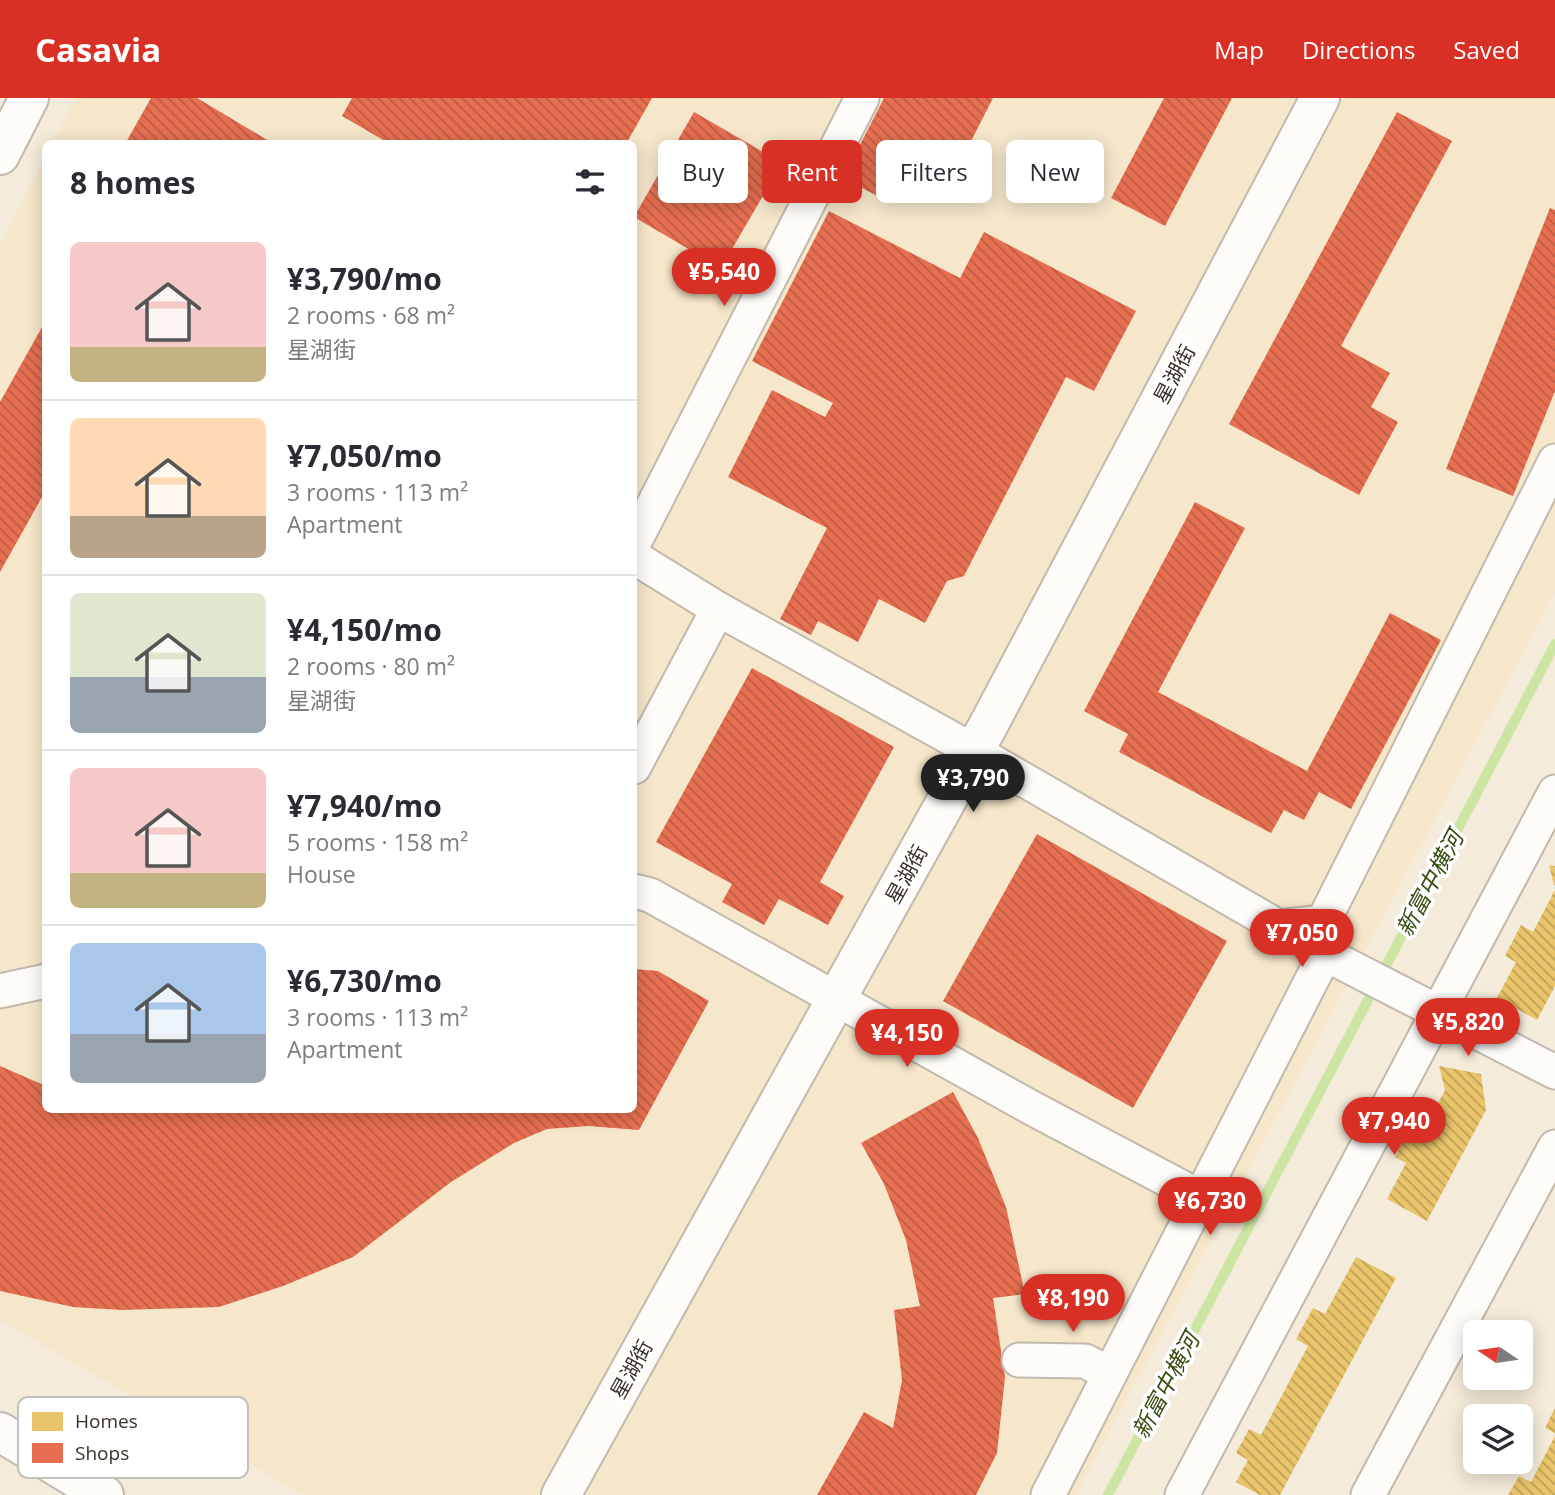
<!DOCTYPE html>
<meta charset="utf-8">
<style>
:root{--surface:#fff;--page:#f7f7f7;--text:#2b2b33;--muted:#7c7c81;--line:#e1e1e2;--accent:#d93025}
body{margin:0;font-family:"Open Sans","Noto Sans SC",sans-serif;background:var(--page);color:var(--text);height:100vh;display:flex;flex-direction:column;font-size:26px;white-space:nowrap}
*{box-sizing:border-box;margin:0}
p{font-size:23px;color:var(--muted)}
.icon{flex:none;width:38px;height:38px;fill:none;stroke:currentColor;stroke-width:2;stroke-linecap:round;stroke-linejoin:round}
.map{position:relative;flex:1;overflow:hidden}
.drawer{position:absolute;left:42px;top:42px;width:595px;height:973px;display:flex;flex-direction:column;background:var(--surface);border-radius:10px;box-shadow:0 4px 18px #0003}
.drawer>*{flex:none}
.top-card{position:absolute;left:658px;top:42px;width:665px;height:63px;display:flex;gap:14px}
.needle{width:46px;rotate:283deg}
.tools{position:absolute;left:1463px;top:1222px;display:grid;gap:14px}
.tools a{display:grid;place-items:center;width:70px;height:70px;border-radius:10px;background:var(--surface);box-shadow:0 4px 18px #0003;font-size:35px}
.price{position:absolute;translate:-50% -60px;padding:0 16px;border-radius:24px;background:var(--accent);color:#fff;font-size:23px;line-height:46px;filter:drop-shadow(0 2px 4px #0008)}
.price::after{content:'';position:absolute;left:50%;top:42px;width:21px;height:16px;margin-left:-10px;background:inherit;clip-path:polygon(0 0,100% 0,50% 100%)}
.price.current{background:#222;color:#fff}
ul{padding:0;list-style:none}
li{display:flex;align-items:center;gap:21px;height:175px;padding:0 28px}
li+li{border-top:2px solid var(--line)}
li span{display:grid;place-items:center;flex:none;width:196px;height:140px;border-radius:10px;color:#555}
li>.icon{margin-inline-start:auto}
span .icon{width:84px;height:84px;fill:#fffc;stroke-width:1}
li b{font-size:30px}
h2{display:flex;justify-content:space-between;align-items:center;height:84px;padding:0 28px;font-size:30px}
.chip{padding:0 24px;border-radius:10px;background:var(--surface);box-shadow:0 4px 18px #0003;font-size:24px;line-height:63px}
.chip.current{background:var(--accent);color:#fff}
header{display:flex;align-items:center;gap:42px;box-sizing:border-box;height:98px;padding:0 35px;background:var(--accent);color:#fff}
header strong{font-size:33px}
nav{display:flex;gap:38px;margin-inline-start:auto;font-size:24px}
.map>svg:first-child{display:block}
.built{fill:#f6e7cb}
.homes{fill:url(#homes-back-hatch)}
.shops{fill:url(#shops-back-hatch)}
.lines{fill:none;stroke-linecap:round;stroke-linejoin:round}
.stream{stroke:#cce5a3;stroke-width:10}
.street-casing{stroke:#c0b9ac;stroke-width:37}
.secondary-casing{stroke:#c0b9ac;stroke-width:42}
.street{stroke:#fdfcf9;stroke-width:33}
.secondary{stroke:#fdfcf9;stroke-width:38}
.labels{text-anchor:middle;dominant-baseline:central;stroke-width:7;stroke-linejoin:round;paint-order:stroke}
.street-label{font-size:21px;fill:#383126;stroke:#fff}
.water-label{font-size:23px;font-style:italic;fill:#354c10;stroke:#fff}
.key{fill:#fff;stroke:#c3c1be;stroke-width:2}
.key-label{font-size:19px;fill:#383126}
</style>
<header>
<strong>Casavia</strong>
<nav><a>Map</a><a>Directions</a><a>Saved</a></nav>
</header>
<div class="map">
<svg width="1555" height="1397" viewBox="0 0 1555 1397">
<defs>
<pattern id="homes-back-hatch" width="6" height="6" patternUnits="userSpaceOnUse" patternTransform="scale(1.75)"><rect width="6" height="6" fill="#e9c46a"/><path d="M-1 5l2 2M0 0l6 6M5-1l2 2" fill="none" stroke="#bea057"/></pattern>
<pattern id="shops-back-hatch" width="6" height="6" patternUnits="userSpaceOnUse" patternTransform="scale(1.75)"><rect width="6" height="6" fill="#e76f51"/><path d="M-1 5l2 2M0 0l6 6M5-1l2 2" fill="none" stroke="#bc5c43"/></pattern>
</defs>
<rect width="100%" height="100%" fill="#f4ebda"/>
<path class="built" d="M76,0H1555V494L1076,1397H303L0,1222V147L45,59L46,1012H634V46L52,45Z"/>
<g class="homes">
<path d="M1549,767L1555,768V787H1554Z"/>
<path d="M1555,792V888L1537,922L1497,900L1516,864L1505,858L1521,827L1533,834Z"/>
<path d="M1439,968L1481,976L1486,1012L1427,1123L1387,1101L1406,1065L1395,1059L1411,1028L1423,1034L1445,992Z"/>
<path d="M1356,1159L1396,1180L1280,1397H1260L1236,1384L1248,1362L1236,1355L1249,1331L1261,1337L1308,1248L1296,1241L1313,1210L1325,1216Z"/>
<path d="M1555,1310V1335L1545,1330Z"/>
<path d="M1555,1338V1397H1508L1519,1378L1531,1384Z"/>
</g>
<g class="shops">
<path d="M151,0H197L274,46H125Z"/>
<path d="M352,0H652L626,46H390L342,18Z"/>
<path d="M884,0H993L947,90L905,68L887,103L843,80Z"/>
<path d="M1164,0H1232L1165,128L1111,100Z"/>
<path d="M694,14L782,65L721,170L634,119Z"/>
<path d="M1397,14L1452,43L1341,248L1390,275L1371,309L1398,324L1359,397L1229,326Z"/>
<path d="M1550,110L1555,112V293L1513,398L1446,371Z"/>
<path d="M829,113L960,180L984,134L1136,213L1094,293L1066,279L964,478L947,483L925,525L879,501L858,544L818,523L811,537L780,521L827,430L728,379L772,292L825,319L833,305L752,263Z"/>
<path d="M46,222V392L0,474V304Z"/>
<path d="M1195,404L1245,430L1158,594L1307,673L1390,515L1441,542L1351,711L1319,694L1304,722L1284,712L1271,735L1119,654L1128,636L1084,613Z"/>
<path d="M752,570L894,649L820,784L844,798L828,827L779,801L764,827L722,804L732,786L656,744Z"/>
<path d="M1037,736L1227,843L1133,1010L943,903Z"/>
<path d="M634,871L658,873L709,903L639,1032L588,1028L547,1031L514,1045L451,1084L353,1159L283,1188L219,1209L122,1212L73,1209L0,1193V968L46,988V1012H634Z"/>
<path d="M953,994L978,1040L1006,1109L1025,1196L993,1200L1005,1279L997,1355L976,1397H817L864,1314L893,1330L902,1282L894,1212L920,1208L906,1142L884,1086L861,1045Z"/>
</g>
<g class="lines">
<path class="stream" d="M1108,1397L1555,546"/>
<g class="street-casing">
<g id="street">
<path d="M634,445L862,0"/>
<path d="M634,459L718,511L974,653L1279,829L1323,824L1555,363"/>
<path d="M634,669L718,511"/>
<path d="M634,793L650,797L1030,1009L1200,1099"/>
<path d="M1311,839L1325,856L1555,974"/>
<path d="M0,893L46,883"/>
<path d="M1019,1262L1085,1263L1110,1276"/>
<path d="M1048,1397L1325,856"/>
<path d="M1182,1397L1555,694"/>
<path d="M1368,1397L1555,1049"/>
</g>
</g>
<g class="secondary-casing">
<g id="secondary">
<path d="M0,57L29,0"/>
<path d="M0,1334L104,1397"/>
<path d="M561,1397L989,626L1320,0"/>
</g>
</g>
<use href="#street" class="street"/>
<use href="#secondary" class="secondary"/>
</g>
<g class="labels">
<g class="street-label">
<text transform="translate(1174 276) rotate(-62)">星湖街</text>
<text transform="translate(906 776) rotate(-61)">星湖街</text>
<text transform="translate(631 1271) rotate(-61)">星湖街</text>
</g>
<g class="water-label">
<text transform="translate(1429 785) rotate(-62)">新富中横河</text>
<text transform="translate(1165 1287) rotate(-62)">新富中横河</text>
</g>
</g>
<rect x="18" y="1299" width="230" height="81" rx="10" class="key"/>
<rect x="32" y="1314" width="31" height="19" fill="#e9c46a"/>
<rect x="32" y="1345" width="31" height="20" fill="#e76f51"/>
<g class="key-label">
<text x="75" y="1330">Homes</text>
<text x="75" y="1362">Shops</text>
</g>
</svg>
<div class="tools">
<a><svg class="needle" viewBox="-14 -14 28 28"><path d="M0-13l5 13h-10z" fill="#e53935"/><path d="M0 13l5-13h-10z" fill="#7c7c81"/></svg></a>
<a><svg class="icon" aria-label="layers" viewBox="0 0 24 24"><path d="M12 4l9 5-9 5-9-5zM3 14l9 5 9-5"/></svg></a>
</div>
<b class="price" style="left:724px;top:210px">¥5,540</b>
<b class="price current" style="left:973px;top:716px">¥3,790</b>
<b class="price" style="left:1302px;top:871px">¥7,050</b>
<b class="price" style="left:1468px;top:960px">¥5,820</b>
<b class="price" style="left:907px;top:971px">¥4,150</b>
<b class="price" style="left:1394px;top:1059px">¥7,940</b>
<b class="price" style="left:1210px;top:1139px">¥6,730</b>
<b class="price" style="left:1073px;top:1236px">¥8,190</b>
<div class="top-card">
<a class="chip">Buy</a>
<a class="chip current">Rent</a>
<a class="chip">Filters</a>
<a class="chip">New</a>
</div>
<section class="drawer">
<h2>8 homes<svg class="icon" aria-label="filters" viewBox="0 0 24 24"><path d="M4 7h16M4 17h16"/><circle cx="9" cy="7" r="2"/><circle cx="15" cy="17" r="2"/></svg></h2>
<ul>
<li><span style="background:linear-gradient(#f6c9c9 75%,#c2b280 0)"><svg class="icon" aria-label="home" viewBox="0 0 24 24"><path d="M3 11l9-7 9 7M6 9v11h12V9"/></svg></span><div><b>¥3,790/mo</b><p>2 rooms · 68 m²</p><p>星湖街</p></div></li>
<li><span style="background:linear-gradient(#ffd9b3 70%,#b9a48a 0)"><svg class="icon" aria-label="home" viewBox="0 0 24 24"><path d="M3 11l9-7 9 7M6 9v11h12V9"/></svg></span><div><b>¥7,050/mo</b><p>3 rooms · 113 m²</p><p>Apartment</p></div></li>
<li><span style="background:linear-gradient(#dfe7d0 60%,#9aa5b1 0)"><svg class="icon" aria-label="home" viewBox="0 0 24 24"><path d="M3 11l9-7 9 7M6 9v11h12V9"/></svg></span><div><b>¥4,150/mo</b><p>2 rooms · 80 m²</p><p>星湖街</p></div></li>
<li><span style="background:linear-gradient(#f6c9c9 75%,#c2b280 0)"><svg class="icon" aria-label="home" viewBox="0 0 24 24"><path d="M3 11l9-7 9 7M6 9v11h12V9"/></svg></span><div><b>¥7,940/mo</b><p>5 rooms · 158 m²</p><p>House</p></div></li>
<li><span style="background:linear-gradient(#a9c7e8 65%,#9aa5b1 0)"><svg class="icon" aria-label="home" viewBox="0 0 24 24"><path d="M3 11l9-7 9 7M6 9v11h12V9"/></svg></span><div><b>¥6,730/mo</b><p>3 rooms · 113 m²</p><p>Apartment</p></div></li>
</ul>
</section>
</div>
